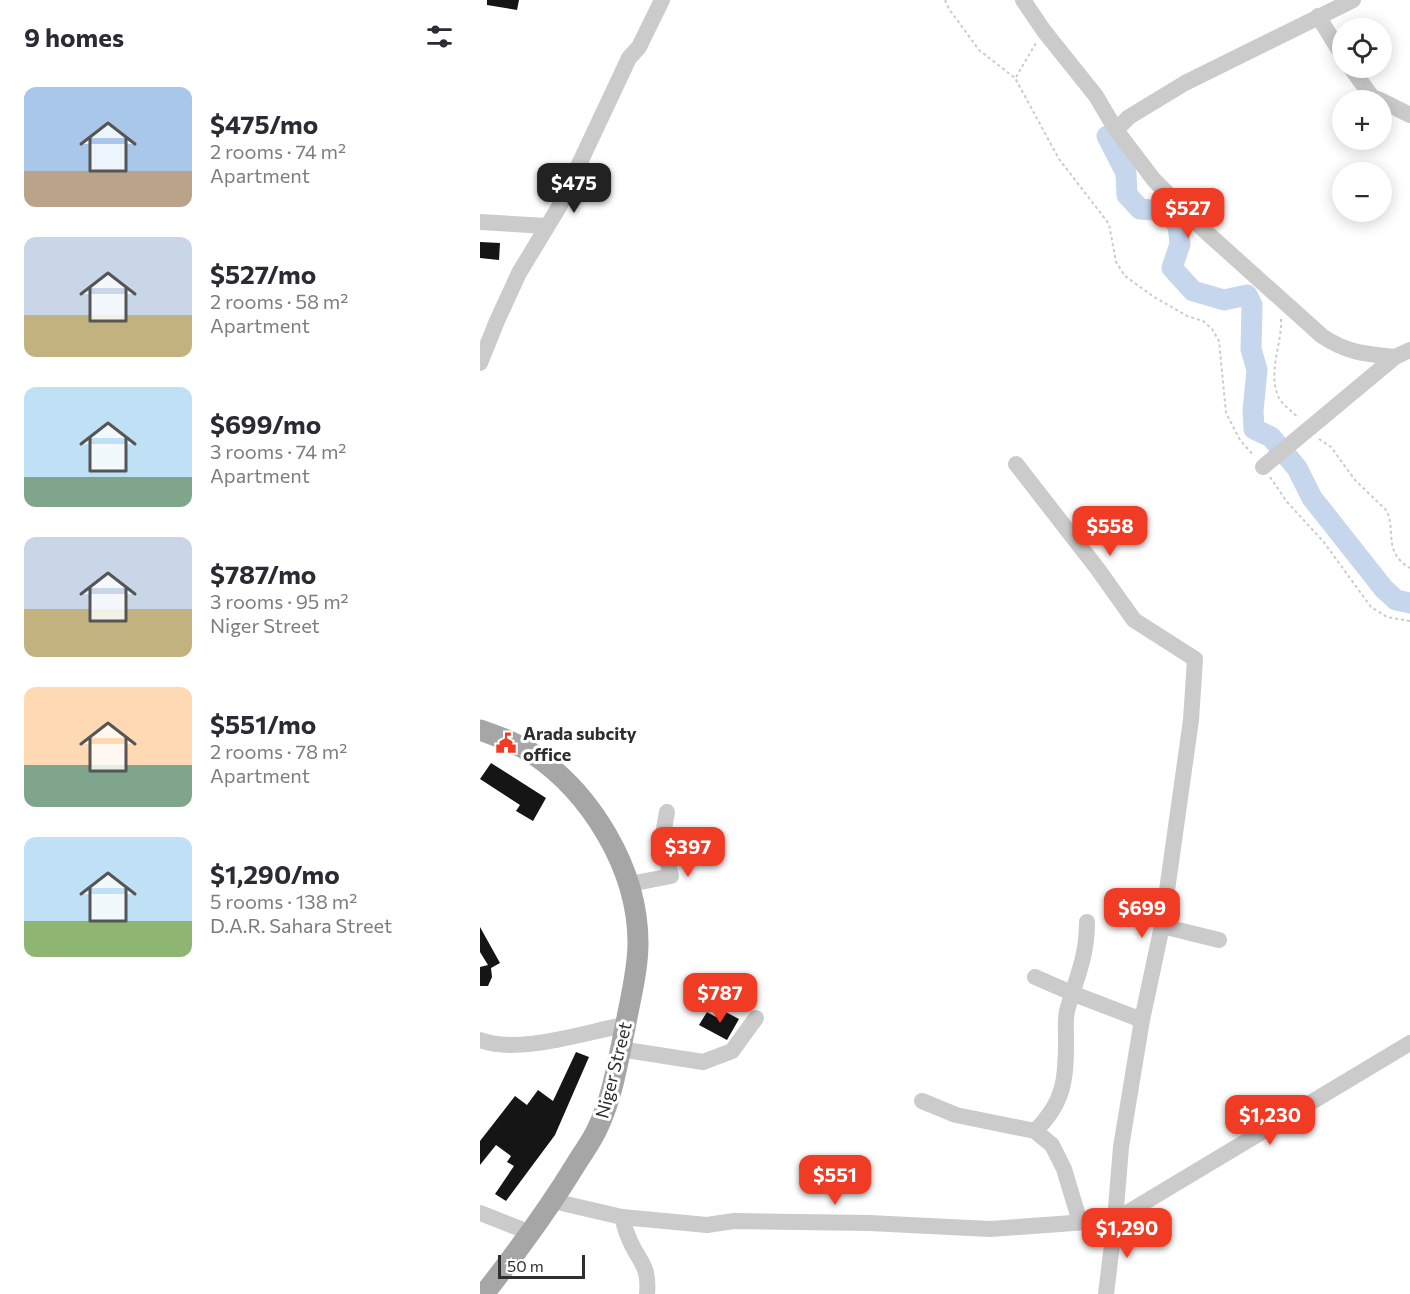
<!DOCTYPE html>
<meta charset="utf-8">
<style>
:root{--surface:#fff;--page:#f7f7f7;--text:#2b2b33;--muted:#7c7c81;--accent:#f03c24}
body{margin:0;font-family:Commissioner,sans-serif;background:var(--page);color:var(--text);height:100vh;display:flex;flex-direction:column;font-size:22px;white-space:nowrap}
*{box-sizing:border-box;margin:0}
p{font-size:20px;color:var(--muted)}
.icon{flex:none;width:33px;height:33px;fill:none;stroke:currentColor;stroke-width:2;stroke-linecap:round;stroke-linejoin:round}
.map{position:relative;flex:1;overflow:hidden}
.side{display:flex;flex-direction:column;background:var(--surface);width:480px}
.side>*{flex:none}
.tools{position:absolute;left:852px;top:18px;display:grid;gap:12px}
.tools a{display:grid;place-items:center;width:60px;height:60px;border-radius:50%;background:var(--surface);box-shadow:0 3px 15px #0003;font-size:30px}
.scale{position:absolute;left:18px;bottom:15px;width:87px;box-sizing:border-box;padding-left:6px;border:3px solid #2e2e2e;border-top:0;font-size:16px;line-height:21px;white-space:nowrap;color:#2e2e2e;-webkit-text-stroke:4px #fff;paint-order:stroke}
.price{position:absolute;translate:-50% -51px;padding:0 14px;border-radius:12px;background:var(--accent);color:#fff;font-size:20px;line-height:39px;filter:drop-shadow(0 2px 3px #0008)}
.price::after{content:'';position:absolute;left:50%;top:36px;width:18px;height:14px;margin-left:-9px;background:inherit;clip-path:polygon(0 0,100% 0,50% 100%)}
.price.current{background:#222;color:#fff}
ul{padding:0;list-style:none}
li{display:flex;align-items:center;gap:18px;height:150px;padding:0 24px}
li span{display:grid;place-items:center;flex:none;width:168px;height:120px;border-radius:12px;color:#555}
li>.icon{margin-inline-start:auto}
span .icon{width:72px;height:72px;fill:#fffc;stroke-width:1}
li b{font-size:26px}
h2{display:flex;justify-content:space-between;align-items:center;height:72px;padding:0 24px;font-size:26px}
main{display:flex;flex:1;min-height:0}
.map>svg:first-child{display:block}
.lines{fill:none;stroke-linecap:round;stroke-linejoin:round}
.river{stroke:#c5d6ed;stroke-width:21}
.building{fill:#151515}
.path{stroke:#cbcbcb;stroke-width:2;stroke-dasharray:3 3;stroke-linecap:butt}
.minor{stroke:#cbcbcb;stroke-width:16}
.major{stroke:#a6a6a6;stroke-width:21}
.labels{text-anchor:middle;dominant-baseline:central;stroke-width:6;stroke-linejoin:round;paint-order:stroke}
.poi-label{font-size:18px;font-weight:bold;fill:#2e2e2e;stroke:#fff;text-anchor:start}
.street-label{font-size:18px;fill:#2e2e2e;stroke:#fff}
</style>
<main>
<section class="side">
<h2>9 homes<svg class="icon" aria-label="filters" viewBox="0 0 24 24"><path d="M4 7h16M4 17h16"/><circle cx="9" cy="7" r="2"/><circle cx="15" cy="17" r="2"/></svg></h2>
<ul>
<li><span style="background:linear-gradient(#a9c7e8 70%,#b9a48a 0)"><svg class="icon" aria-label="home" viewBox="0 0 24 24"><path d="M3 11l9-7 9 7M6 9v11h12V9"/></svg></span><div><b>$475/mo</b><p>2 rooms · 74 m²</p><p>Apartment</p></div></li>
<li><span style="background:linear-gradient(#c9d6e8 65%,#c2b280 0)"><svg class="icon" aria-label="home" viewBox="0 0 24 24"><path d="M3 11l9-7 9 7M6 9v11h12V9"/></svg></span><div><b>$527/mo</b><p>2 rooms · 58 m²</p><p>Apartment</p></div></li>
<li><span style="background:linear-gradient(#bfe0f5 75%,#7fa58c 0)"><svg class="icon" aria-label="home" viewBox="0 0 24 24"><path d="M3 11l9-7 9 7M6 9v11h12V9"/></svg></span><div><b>$699/mo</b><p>3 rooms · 74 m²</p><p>Apartment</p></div></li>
<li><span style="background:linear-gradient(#c9d6e8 60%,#c2b280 0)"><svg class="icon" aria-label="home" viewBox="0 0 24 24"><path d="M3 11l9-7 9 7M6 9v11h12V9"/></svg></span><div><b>$787/mo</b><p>3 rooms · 95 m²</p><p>Niger Street</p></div></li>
<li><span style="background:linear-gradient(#ffd9b3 65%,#7fa58c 0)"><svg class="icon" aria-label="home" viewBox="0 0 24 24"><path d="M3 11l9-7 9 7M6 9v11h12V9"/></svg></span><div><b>$551/mo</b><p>2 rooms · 78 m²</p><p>Apartment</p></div></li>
<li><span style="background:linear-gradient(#bfe0f5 70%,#8fb573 0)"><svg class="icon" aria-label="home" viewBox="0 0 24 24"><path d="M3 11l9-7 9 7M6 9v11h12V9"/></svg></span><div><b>$1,290/mo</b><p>5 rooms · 138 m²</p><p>D.A.R. Sahara Street</p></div></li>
</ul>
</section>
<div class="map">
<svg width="930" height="1294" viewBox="0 0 930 1294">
<rect width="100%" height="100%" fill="#fff"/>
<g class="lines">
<path class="river" d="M627,136L646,173L647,195L660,209L685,211L698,225L700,244L692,268L713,291L744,300L767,295L772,305L771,349L777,370L773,411L774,429L791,437L817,468L832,498L904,589L916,600L930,603"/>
</g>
<g class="building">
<path d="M7,0H39L37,10L7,5Z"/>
<path d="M0,242L20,243L19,260L0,258Z"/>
<path d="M11,763L66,798L53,821L36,811L40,805L0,779Z"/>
<path d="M0,927L20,963L11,968L12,977L8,986H0V967L8,965L0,952Z"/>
<path d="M240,1009L259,1019L247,1040L219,1025L227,1012L236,1017Z"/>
<path d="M96,1052L109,1057L75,1135L26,1201L15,1194L34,1166L27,1162L31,1156L16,1145L0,1165V1141L35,1096L47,1105L58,1090L73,1101Z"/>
</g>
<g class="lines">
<g class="path">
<path d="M465,0L469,9L499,50L535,78L579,159L629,224L636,262L645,276L674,297L707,316L723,321L732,329L739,341L746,413L760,440L774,456"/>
<path d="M536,77L556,43"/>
<path d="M801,319C802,345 787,373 799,398C803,406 813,411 818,418"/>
<path d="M839,439L851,447L875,480L907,511C916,533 903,552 930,568"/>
<path d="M790,477L807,502L843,541L891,607L907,617L930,621"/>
</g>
<g class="minor">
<path d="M543,0L564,31L616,96L636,130L674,180L725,231L842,336C867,353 886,354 915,357"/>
<path d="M838,16L862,55"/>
<path d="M871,68L892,97L900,100"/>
<path d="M902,101L930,115"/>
<path d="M636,130L649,117L705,83L873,0"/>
<path d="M0,222L67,226"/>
<path d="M0,363L17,321L39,273L79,207L142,73L149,58L159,47L182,0"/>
<path d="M536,464L617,568L654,620L715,659L711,720L682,926L662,1020L641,1147L635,1220L626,1294"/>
<path d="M783,467L915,357L930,350"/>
<path d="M150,884L191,876L182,840L187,812"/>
<path d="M682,926L739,940"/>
<path d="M555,977L594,994L662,1020"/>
<path d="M0,1040C38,1055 105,1032 145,1025"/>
<path d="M140,1049L223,1062L252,1051L276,1018"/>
<path d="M442,1101L476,1115L555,1131L572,1145L584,1169L600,1222"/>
<path d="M555,1131C585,1102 586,1078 586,1039C586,1030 585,1020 587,1011C596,978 607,958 607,922"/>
<path d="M73,1201L142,1217L227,1225L254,1221L389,1223L510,1229L635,1220L930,1043"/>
<path d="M0,1213L51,1233"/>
<path d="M142,1217C144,1223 145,1230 148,1236C157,1261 170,1263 167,1294"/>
</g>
<path class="major" d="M0,730C17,736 34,742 50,752C111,792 158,869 158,943C158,971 150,1000 145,1028C138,1060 133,1095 119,1125C114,1138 104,1151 96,1164C68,1210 37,1252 4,1294"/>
</g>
<defs>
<g id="civic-bare" transform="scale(1.62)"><path d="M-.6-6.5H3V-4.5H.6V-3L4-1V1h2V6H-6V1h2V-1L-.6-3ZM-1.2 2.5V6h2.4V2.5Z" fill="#f03c24" stroke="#fff" stroke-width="2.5" paint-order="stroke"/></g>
</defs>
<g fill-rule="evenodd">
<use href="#civic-bare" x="26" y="743"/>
</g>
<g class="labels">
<g class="poi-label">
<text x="43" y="733">Arada subcity<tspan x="43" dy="21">office</tspan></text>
</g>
<g class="street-label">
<text transform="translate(133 1070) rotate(-76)">Niger Street</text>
</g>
</g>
</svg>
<div class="tools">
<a><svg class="icon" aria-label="locate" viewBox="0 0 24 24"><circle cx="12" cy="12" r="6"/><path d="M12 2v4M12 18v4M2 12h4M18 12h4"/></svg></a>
<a>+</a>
<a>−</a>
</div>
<div class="scale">50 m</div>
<b class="price current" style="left:94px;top:214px">$475</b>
<b class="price" style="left:708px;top:239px">$527</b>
<b class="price" style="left:630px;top:557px">$558</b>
<b class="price" style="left:208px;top:878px">$397</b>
<b class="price" style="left:662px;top:939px">$699</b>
<b class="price" style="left:240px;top:1024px">$787</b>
<b class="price" style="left:790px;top:1146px">$1,230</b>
<b class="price" style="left:355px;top:1206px">$551</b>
<b class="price" style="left:647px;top:1259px">$1,290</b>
</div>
</main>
